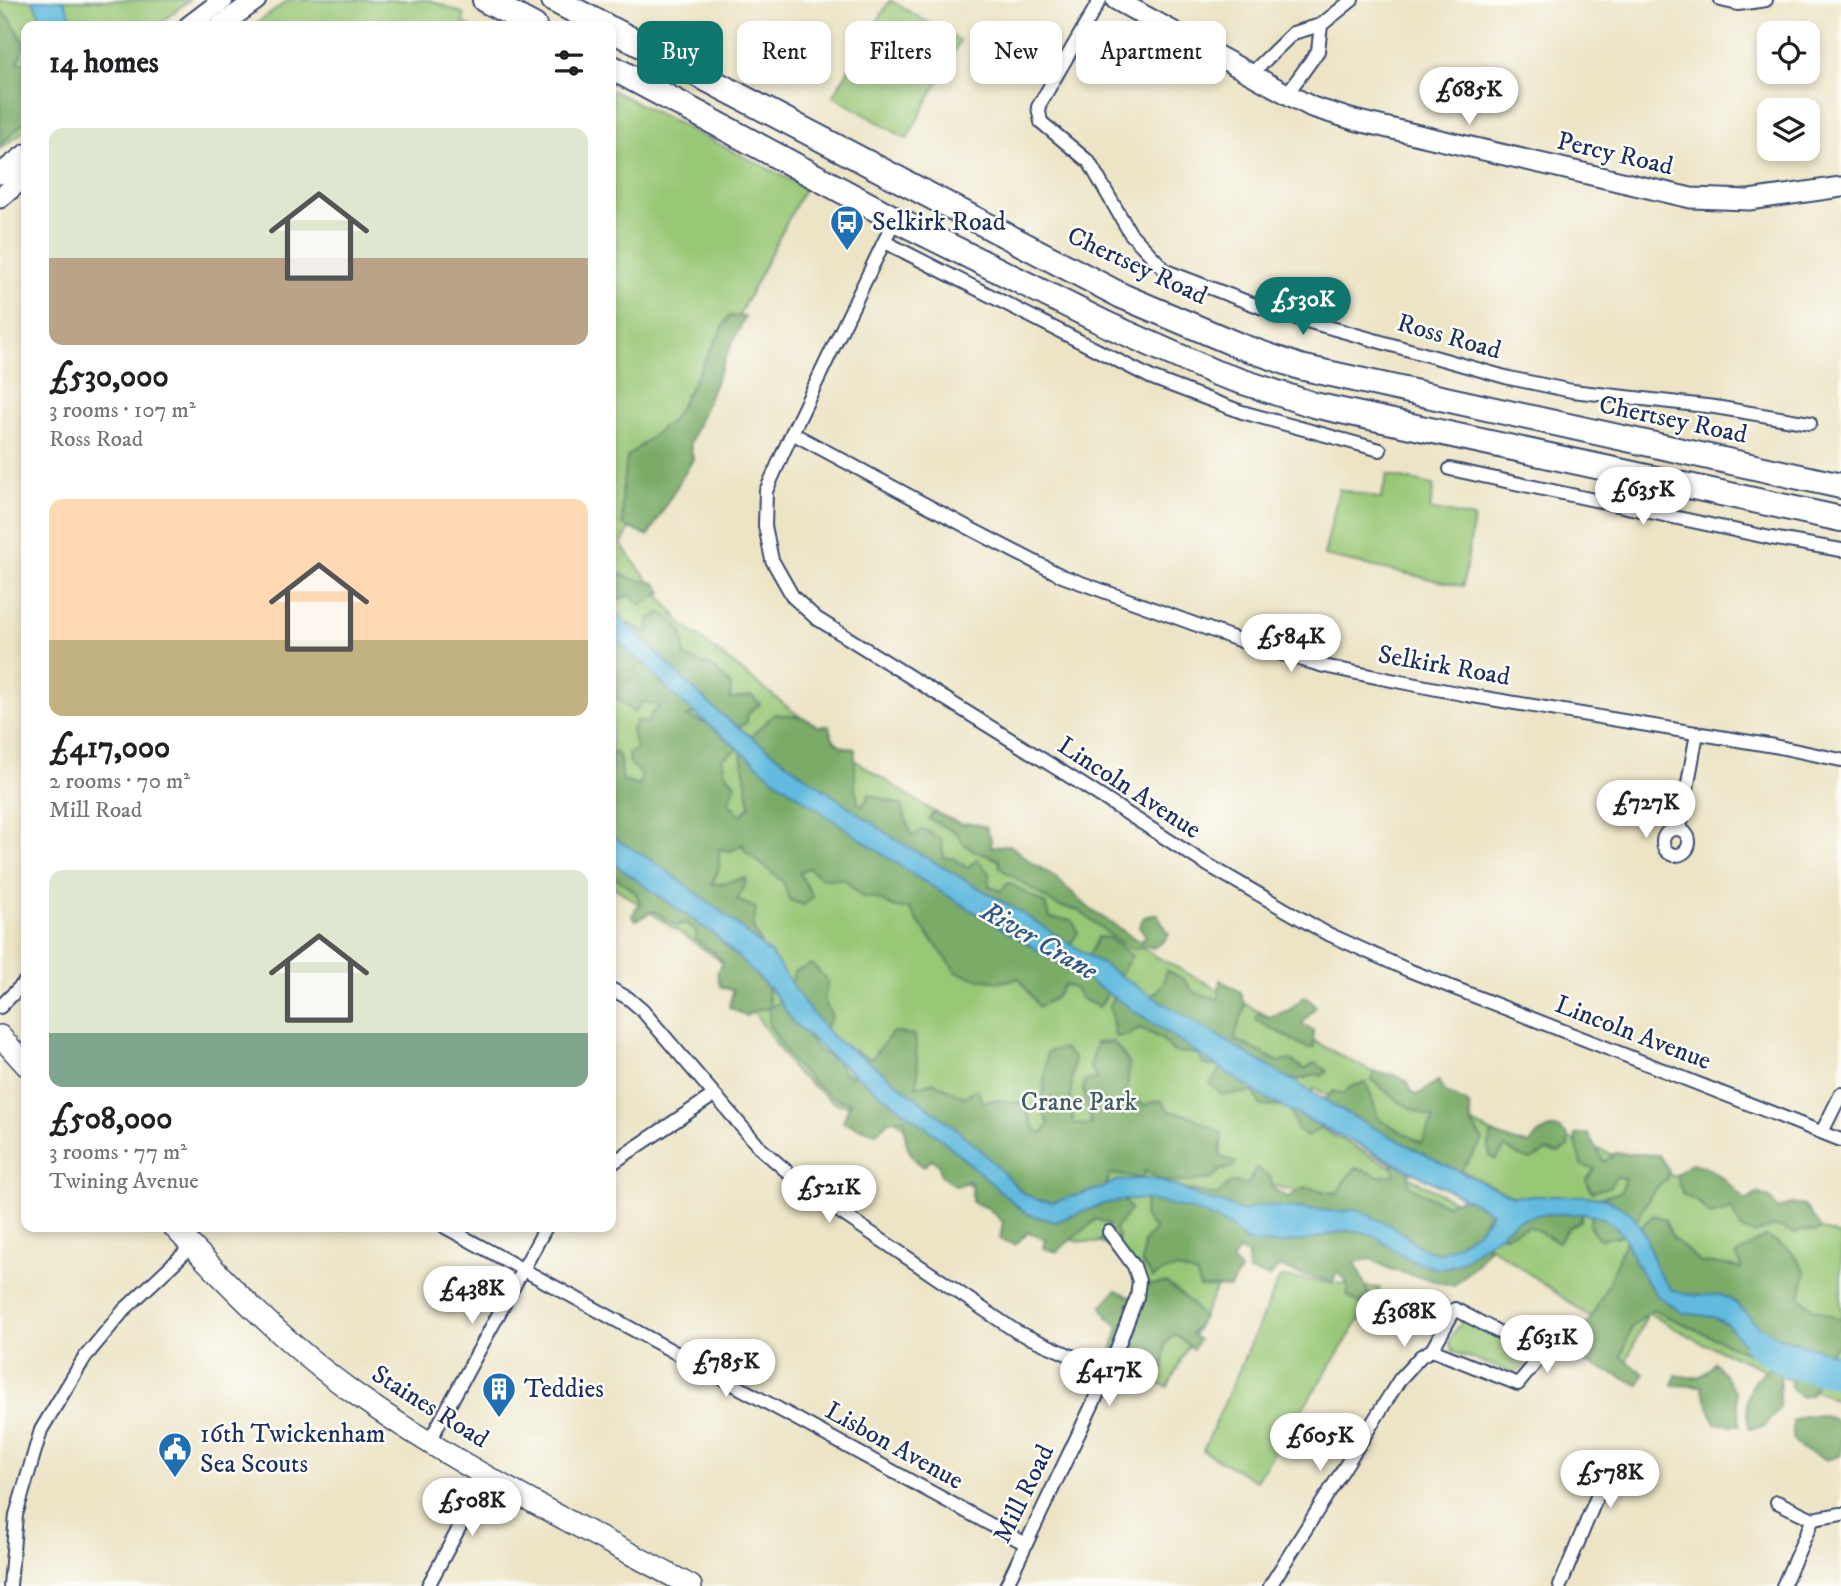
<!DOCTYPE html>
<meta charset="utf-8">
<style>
:root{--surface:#fff;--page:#f6f6f6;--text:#202124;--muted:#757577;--accent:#0f766e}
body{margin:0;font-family:"IM FELL DW Pica",serif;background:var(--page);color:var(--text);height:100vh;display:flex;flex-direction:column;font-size:26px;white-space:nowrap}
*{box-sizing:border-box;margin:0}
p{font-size:23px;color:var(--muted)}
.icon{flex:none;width:38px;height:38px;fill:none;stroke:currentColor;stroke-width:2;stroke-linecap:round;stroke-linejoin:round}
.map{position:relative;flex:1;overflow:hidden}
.drawer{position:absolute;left:21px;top:21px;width:595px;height:1211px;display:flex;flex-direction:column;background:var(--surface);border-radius:14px;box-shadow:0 4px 10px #0003}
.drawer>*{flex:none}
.top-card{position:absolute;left:637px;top:21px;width:665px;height:63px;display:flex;gap:14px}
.tools{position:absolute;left:1757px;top:21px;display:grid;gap:14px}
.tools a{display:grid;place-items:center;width:63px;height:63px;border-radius:14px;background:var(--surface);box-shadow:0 4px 10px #0003;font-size:35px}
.price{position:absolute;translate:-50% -60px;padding:0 16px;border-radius:24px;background:#fff;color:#222;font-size:23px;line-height:46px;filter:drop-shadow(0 2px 4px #0008)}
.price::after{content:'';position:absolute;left:50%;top:42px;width:21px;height:16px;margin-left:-10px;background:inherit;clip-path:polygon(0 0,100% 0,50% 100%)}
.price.on{background:var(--accent);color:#fff}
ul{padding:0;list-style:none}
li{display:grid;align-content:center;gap:14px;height:371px;padding:0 28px}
li span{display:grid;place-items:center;height:217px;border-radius:14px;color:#555}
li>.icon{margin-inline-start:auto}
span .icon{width:126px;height:126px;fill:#fffc;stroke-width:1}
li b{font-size:30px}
h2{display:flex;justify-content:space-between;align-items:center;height:84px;padding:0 28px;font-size:30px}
.tag{padding:0 24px;border-radius:14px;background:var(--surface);box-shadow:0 4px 10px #0003;font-size:24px;line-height:63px}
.tag.on{background:var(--accent);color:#fff}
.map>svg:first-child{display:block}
.green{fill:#98c776;stroke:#5a7b6a;stroke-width:2}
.forest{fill:#7aac67;stroke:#4a6e62;stroke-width:2;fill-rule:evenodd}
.water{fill:#62bbdf;stroke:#3e759e;stroke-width:2}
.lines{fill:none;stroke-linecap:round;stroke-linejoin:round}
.river{stroke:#62bbdf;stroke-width:30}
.street-casing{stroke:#3a4a6d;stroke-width:16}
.secondary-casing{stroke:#3a4a6d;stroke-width:23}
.primary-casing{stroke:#3a4a6d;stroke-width:24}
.highway-casing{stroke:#3a4a6d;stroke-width:28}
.street{stroke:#fff;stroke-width:12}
.secondary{stroke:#fff;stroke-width:19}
.primary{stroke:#fff;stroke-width:21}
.highway{stroke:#fff;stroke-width:24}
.labels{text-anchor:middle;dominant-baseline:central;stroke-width:5;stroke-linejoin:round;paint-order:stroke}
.street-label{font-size:26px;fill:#1b2f5e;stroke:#fdfcf7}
.poi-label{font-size:26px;fill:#1b2f5e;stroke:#fdfcf7;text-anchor:start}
.park-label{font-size:26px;fill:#405d65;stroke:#fdfcf7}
.water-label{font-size:28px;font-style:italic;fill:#305985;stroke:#fdfcf7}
</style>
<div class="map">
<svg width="1841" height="1586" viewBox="0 0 1841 1586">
<rect width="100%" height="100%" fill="#fdfcf7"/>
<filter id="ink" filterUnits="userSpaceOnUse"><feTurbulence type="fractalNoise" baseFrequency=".0143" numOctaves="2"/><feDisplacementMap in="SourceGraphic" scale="14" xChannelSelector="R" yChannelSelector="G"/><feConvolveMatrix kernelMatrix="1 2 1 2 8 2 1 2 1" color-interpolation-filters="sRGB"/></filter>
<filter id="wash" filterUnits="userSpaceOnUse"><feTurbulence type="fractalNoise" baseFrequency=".00686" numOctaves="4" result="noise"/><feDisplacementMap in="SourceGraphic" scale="28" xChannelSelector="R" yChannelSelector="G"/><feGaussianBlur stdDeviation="1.57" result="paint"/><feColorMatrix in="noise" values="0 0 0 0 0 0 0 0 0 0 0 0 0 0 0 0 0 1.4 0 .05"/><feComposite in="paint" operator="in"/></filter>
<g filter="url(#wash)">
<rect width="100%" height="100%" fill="#ece4c5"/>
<g class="green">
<path d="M0,0H33L47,26H26V129L0,149Z"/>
<path d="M59,0H189L157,26H72Z"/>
<path d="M289,0H430L465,14L463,22L470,26H253Z"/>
<path d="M890,0L960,41L907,139L833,96Z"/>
<path d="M611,90L805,187L621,545L681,623L859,763L1159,958L1396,1085L1533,1153L1550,1132L1841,1236V1402L1698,1341L1648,1313L1620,1375L1570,1352L1593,1319L1491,1247L1480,1248L1519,1220L1540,1214L1314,1088L1300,1117L1450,1199L1479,1211L1340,1192L1307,1193L1267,1185L1168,1387L1111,1364L1139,1281L1109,1232L1097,1243L1047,1237L968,1184L893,1117L833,1102L794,1071L718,959L611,885Z"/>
<path d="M1387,475L1434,485L1430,509L1474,518L1463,586L1324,556L1339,489L1381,499Z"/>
<path d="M1280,1277L1380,1288L1256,1481L1203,1451Z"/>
<path d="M1462,1320L1472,1322L1525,1350L1528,1360L1520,1371L1514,1373L1453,1352L1449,1341Z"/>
</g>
<g class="forest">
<path d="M0,9L12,21L24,44L18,63H26V120L0,145Z"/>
<path d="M729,316L745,317L726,356L690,443L693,459L648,536L623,525L622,492L627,457L673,419Z"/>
<path d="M611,570L632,579L655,583L662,592L641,605L629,595L614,601L611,599Z"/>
<path d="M660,613C683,624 684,634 684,657L712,667L731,685L730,699L752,696L760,704L748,713L747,722L738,728L695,713L687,716L724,730L740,747L774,714L803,717L818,726H829C832,743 839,747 855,749V786L858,803L863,806L869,794L901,805L912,837L923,829L941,839L944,857L955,859L967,868L977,859L989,873V886L1000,891L1009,883L1045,904L1050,918L1072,920L1078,933L1058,960C1082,959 1089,962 1098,937L1109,938L1132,956L1099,1007L1082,999L1075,989L1065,984L1055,998L1039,1007L1019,978C998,986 977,979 956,972C942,950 923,933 910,909C885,910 886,897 862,897L844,879H822L809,868L799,872L813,897L804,905L789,900L783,882L744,850L743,844L731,851L719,849V868L712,884C726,885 732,880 746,878L744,888L737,900L756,908L753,928L762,946L769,967L767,986L770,1007L782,1001L816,1049L837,1061L843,1073L852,1076L850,1049L871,1059L893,1032L915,1035L918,1074L916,1087L934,1082L964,1097L977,1089L982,1102L996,1100L1024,1103L1035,1130L1043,1133L1049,1124L1039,1104L1043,1096L1047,1052L1063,1048L1074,1058L1070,1101L1074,1124L1091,1125C1091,1108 1080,1096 1084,1081L1098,1079L1090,1068L1096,1043L1114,1042L1129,1063L1127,1096L1144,1105L1161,1100L1169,1111L1191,1116L1222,1134L1220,1156L1236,1163L1231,1168L1220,1170L1211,1179L1187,1182L1163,1181L1145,1171L1142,1178L1110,1174L1106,1186L1120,1196L1131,1209L1115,1229L1120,1239L1109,1247L1100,1242L1109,1224L1096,1219C1084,1232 1069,1239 1057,1252L1043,1248L1045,1239L1028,1232L1015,1245L1000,1239L1003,1222L988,1208L972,1202V1183L969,1181L957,1186L941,1176L939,1165L932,1159L923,1167C906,1153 904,1140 905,1119L889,1121L876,1133L843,1122L850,1103L833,1097L815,1084L792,1062L769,1025V1008L756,1010L746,1016L729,1007L733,991L720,986L717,972L723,962L716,954L695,939L697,932L685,923L677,926L654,911L636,920L632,916L640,902L635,892L611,874V751L619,755L623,781L640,786L641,775L630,763L628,753L636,750L632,729L637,720L648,723L651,714L660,706L642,702L634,713L611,693V652L615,639L611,626L630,624L648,633L649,620ZM740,747L750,806L741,815L728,802L736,785L725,772L722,759Z"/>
<path d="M934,812L961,824L971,823L986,827L991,839V847L1010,845L1028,860L1055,877L1090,909L1140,942L1146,936L1139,926L1144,917L1157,914L1169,934L1163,942L1153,948L1143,945L1135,950L1123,945L1078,910L1058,906L1000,868L999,860L972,850L962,842L957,833L929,819Z"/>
<path d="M812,964L828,981L824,1000L832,1017L824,1029L790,991L794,972Z"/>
<path d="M1166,970L1185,980L1193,992L1219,999L1220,980L1240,992L1245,1007L1234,1039L1279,1062L1290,1060L1305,1069L1315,1063L1327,1071L1322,1076L1316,1074C1303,1080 1296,1081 1283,1076L1151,997L1164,983Z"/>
<path d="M1114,993L1314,1096L1326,1099L1334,1091L1344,1094L1350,1087L1366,1082L1379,1119L1422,1143L1434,1118C1410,1110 1390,1097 1372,1079L1374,1072L1394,1075L1408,1082L1411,1092L1417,1095L1438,1081L1444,1091L1469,1105L1472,1124L1483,1141L1461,1170L1443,1184L1410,1170L1408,1185L1445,1205L1466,1197L1490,1210L1478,1233L1489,1246L1477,1264L1453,1286L1392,1270L1371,1259L1355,1262L1369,1295L1360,1304L1348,1296L1346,1281L1337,1272L1333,1281L1301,1275L1279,1266L1269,1277L1248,1271V1255L1239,1250L1232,1260L1240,1271L1230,1288L1199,1287L1197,1275C1179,1268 1169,1266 1153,1278L1142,1263L1144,1241L1155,1230L1144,1217L1146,1197L1192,1190L1217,1196L1231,1182L1248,1184L1256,1168L1270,1177L1273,1189L1288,1197L1306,1187L1337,1194L1344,1181L1356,1168L1379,1176L1395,1175L1392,1164L1324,1125L1307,1137L1298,1130L1288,1107L1261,1106L1253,1092L1223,1095L1210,1084L1222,1067L1204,1065L1198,1054L1174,1052L1161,1039L1141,1028L1131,1032L1130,1035L1115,1037L1110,1005Z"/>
<path d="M1305,996L1316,1006L1302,1024L1313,1030L1314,1048L1305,1047L1256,1020L1258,1013L1269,1017L1289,1010Z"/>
<path d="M1550,1128H1558L1568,1136V1147L1558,1153L1547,1151L1531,1160L1519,1156L1505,1147L1496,1160L1490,1156L1488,1147L1492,1133L1516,1142L1530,1144L1538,1134Z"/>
<path d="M1588,1134L1604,1162L1616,1153L1659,1155L1669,1171L1666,1180C1645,1191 1644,1223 1621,1235C1615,1239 1606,1238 1599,1239L1589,1226L1597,1198L1621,1192L1625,1179L1617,1176L1609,1187L1592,1192L1586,1180L1595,1169L1581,1165L1575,1135Z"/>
<path d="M1691,1163C1715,1167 1729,1184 1746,1201L1758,1193L1770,1198L1778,1209L1791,1204L1805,1206L1821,1229L1816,1232L1802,1230L1795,1234L1774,1226L1753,1234L1742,1229L1732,1209L1710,1215L1700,1203L1683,1195L1676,1175Z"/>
<path d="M1584,1203L1581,1220L1568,1228L1558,1242L1529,1226L1503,1236L1501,1226L1521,1214Z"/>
<path d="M1654,1215L1665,1220L1672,1237L1701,1263L1721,1264L1740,1269L1742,1266L1736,1255L1766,1236L1790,1250L1806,1272L1800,1297L1814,1309L1841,1319V1352L1838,1345L1825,1355L1756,1357L1653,1310L1632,1327L1621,1357L1644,1374L1639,1385L1569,1355L1584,1331L1607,1286L1626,1239Z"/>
<path d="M1167,1283L1190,1302L1203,1318L1191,1334L1199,1340L1193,1349L1174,1334L1165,1345L1164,1369C1146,1377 1126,1368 1110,1358L1119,1326L1108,1318L1102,1306L1116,1290L1133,1298L1136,1286Z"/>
<path d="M1796,1358C1809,1364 1821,1357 1834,1362L1840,1374L1834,1382L1828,1384L1818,1374L1816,1385L1811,1395L1801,1397L1790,1385L1795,1374L1791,1368L1780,1371L1779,1408L1765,1426L1750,1429C1739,1388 1756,1367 1796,1358Z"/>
<path d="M1715,1362L1736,1392L1740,1425L1715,1424L1701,1386L1673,1385L1676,1375C1697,1379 1701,1380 1715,1362Z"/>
<path d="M1822,1415L1841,1422V1455L1827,1460L1801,1449L1793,1439V1421L1804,1416Z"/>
</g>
<g class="water">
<path d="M33,0H63L76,26H44Z"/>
<path d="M611,609L718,712L798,771L898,841L1017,910L1160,1001L1348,1114L1441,1163L1513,1196H1584L1606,1199L1631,1213L1645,1234L1656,1269L1672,1290C1681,1292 1691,1295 1699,1296C1707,1296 1714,1293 1721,1295C1744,1303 1747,1320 1763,1329C1788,1344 1814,1346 1841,1356V1372L1810,1361L1776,1365L1758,1360L1727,1324L1713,1317L1683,1313L1658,1296L1646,1281L1628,1248L1626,1239L1617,1228L1603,1218L1586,1214H1541L1519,1220L1458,1264L1438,1269L1409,1260L1374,1236L1363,1232L1348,1230L1309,1240L1280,1244L1255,1243L1245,1241L1230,1226L1200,1212L1150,1200L1129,1199L1104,1204L1055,1222L1025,1213L945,1142L834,1059L793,1022L774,993L716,936L611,862V836L659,865L722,912L771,954L807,1007L834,1038L879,1069L950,1124L980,1149L1023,1193L1038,1200L1053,1202L1102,1188L1116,1181L1149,1178L1176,1186L1205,1199L1230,1205L1241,1212L1260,1205L1341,1212L1357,1209L1398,1229L1420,1247L1438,1254C1458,1245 1482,1232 1492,1212L1265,1098L1091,982L913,875L777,781L673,695L646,665L630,654L611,632Z"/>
</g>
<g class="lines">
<path class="river" d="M1759,1343L1790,1363L1841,1373"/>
</g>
</g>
<g filter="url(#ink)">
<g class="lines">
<g class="street-casing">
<g id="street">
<path d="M1100,0L1038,107L1041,122L1089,162L1130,233L1166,271L1271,311L1509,378L1572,391L1715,407L1810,423"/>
<path d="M1721,0L1738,4L1766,0"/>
<path d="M1251,74L1293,33L1321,25L1352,0"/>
<path d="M1287,94L1318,51L1321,25"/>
<path d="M895,219L792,433L766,491L765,526L772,560L793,597L816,618L1080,783L1201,861L1324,932L1408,970L1841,1140"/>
<path d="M885,242L1152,378L1242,412L1380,450"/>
<path d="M792,433L973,530L1062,576L1258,647L1324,666L1371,676L1467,695L1774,746L1841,760"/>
<path d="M1450,469L1771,538L1841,550"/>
<path d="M1680,828L1697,733"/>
<circle cx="1676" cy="842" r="13"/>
<path d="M611,989L628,998L642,1010L760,1148L812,1193L1017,1332L1108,1372"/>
<path d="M0,1007L26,981"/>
<path d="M1822,1132L1841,1094"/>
<path d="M611,1164L714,1095"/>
<path d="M445,1227L1026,1544"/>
<path d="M429,1442L546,1227"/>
<path d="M1777,1502L1813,1519L1841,1514"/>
<path d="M10,1586L16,1515L41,1430L85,1357L124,1310L192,1246"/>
<path d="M428,1586L487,1476"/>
<path d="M1006,1586L1108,1372L1137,1297L1139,1281L1134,1266L1109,1232"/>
<path d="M1270,1586L1400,1379L1421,1356L1432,1350L1455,1309L1542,1355L1518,1384L1432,1350"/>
<path d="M1560,1586L1608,1470L1583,1458"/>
<path d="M1783,1586L1813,1519"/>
</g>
</g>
<g class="secondary-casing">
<g id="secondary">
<path d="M1116,0L1287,94L1312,107L1354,120L1691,198L1749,200L1841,187"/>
<path d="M189,26L223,0"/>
<path d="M220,26L256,0"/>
<path d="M0,174L26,154"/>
<path d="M0,198L26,176"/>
</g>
</g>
<g class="primary-casing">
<g id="primary">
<path d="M0,1036L26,1065"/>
<path d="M174,1227C229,1286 288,1346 354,1393C459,1468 578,1525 691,1586"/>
</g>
</g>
<g class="highway-casing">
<g id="highway">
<path d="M485,0L534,26"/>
<path d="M554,0L605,26"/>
<path d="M611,29L1122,296L1240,346L1300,367L1841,486"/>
<path d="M611,67L895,219L1106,324L1216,373L1314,405L1841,519"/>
</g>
</g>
<use href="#street" class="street"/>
<use href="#secondary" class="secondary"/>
<use href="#primary" class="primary"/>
<use href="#highway" class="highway"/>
</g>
</g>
<defs>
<g id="bus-pin" transform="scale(1.75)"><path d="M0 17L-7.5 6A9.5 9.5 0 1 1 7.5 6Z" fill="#1f6fb2" stroke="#fdfcf7"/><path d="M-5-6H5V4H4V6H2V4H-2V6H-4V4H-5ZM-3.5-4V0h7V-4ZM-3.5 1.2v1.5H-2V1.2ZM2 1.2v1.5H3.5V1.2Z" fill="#fff"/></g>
<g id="building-pin" transform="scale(1.75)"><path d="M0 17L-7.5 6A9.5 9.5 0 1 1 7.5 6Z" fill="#1f6fb2" stroke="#fdfcf7"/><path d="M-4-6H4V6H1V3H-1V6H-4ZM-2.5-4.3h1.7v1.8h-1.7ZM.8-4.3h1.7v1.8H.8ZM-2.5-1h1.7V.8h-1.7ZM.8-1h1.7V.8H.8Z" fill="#fff"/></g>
<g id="civic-pin" transform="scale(1.75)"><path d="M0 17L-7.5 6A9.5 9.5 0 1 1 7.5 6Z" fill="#1f6fb2" stroke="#fdfcf7"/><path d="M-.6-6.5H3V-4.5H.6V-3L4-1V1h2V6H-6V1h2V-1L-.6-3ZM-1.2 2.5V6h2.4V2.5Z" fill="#fff"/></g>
</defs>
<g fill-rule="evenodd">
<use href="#bus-pin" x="847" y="222"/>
<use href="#building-pin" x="499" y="1389"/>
<use href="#civic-pin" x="175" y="1449"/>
</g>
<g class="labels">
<g class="street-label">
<text transform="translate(1615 154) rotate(13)">Percy Road</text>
<text transform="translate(1137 266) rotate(25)">Chertsey Road</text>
<text transform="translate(1449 337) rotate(16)">Ross Road</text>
<text transform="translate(1673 420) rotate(12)">Chertsey Road</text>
<text transform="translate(1444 666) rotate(10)">Selkirk Road</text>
<text transform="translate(1129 788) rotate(33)">Lincoln Avenue</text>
<text transform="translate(1633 1033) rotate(21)">Lincoln Avenue</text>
<text transform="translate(430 1407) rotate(32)">Staines Road</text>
<text transform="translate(894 1446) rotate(29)">Lisbon Avenue</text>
<text transform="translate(1024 1494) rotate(-64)">Mill Road</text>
</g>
<g class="poi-label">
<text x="872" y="222">Selkirk Road</text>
<text x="524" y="1389">Teddies</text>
<text x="200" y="1434">16th Twickenham<tspan x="200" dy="30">Sea Scouts</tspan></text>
</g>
<g class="park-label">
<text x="1079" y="1102">Crane Park</text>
</g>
<g class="water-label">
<text transform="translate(1039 941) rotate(30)">River Crane</text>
</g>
</g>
</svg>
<div class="tools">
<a><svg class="icon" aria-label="locate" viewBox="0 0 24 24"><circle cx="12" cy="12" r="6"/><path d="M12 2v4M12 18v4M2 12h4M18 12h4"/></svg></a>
<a><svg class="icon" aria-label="layers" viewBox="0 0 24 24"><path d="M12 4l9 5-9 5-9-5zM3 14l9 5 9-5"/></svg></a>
</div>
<b class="price" style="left:1469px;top:127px">£685K</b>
<b class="price on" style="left:1303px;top:337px">£530K</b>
<b class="price" style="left:1643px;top:527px">£635K</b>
<b class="price" style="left:1291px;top:674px">£584K</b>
<b class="price" style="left:1646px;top:840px">£727K</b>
<b class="price" style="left:829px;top:1225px">£521K</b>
<b class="price" style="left:472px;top:1326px">£438K</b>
<b class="price" style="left:1404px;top:1349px">£368K</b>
<b class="price" style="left:1547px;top:1375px">£631K</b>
<b class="price" style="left:726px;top:1399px">£785K</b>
<b class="price" style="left:1109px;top:1408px">£417K</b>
<b class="price" style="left:1320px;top:1473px">£605K</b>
<b class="price" style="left:1610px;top:1510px">£578K</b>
<b class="price" style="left:472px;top:1538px">£508K</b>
<div class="top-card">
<a class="tag on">Buy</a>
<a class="tag">Rent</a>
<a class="tag">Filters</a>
<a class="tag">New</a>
<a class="tag">Apartment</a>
</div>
<section class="drawer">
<h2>14 homes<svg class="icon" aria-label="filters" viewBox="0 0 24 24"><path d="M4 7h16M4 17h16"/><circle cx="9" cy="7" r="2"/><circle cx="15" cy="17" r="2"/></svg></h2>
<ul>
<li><span style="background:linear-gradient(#dfe7d0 60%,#b9a48a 0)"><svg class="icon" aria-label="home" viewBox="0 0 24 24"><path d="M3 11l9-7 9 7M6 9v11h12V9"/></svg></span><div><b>£530,000</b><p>3 rooms · 107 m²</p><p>Ross Road</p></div></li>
<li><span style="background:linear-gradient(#ffd9b3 65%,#c2b280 0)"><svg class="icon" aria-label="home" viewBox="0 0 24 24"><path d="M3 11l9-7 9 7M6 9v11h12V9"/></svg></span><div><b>£417,000</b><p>2 rooms · 70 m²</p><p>Mill Road</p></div></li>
<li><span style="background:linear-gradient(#dfe7d0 75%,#7fa58c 0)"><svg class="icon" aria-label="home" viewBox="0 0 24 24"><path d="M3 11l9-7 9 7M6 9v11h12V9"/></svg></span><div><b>£508,000</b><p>3 rooms · 77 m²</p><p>Twining Avenue</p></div></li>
</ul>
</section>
</div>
